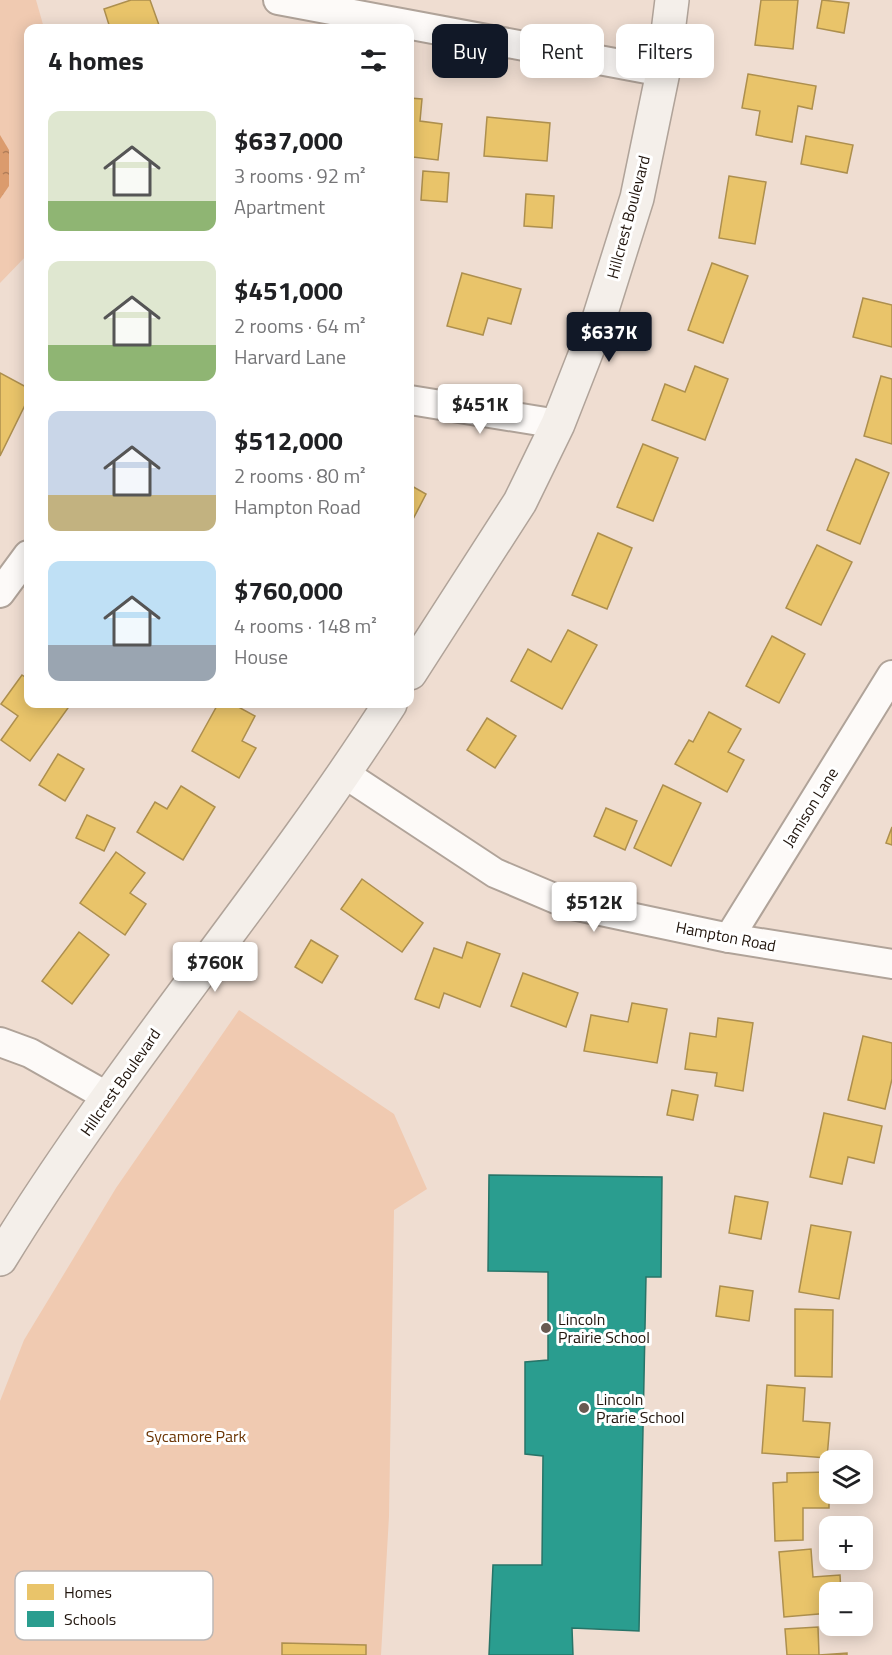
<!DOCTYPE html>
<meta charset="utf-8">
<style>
:root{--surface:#fff;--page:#f2f2f2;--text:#202124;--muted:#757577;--accent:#111827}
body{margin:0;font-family:"Titillium Web",sans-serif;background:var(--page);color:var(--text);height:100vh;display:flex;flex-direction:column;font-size:22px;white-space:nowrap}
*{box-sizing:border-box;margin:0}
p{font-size:20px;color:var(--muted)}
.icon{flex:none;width:33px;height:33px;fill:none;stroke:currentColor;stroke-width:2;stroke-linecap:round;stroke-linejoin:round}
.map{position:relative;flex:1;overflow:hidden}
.panel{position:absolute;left:24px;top:24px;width:390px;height:684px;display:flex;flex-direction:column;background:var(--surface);border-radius:12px;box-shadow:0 3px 15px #0003}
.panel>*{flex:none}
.top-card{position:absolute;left:432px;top:24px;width:369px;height:54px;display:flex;gap:12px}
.tools{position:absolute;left:819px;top:1450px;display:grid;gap:12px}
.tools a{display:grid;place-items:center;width:54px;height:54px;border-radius:12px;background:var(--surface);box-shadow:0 3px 15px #0003;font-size:30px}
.price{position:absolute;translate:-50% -51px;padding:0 14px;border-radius:6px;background:#fff;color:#222;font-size:20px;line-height:39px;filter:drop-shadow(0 2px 3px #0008)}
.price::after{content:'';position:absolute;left:50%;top:36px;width:18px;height:14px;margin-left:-9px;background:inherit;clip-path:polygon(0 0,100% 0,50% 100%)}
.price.current{background:var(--accent);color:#fff}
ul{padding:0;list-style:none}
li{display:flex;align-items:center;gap:18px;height:150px;padding:0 24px}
li span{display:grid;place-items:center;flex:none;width:168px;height:120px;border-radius:12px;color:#555}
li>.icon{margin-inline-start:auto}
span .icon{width:72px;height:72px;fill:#fffc;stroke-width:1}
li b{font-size:26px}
h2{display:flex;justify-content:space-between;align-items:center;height:72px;padding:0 24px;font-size:26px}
.tag{padding:0 21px;border-radius:12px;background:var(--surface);box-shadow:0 3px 15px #0003;font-size:21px;line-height:54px}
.tag.current{background:var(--accent);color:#fff}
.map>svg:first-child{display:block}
.green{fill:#f0cab1}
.water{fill:url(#water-ripples)}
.homes{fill:#e9c46a;stroke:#ad8f4e;stroke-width:1.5}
.schools{fill:#2a9d8f;stroke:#277468;stroke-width:1.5}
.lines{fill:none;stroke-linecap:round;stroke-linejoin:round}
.street-casing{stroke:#b0a399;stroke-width:32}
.secondary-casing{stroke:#b0a399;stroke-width:36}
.street{stroke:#fdfaf8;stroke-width:28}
.secondary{stroke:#f4efea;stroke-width:33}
.poi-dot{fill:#685a51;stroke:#fff;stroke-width:2}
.labels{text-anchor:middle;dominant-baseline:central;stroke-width:6;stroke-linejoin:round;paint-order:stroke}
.street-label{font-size:16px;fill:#20140c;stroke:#fff}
.poi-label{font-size:16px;fill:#20140c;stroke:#fff;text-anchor:start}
.park-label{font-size:16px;fill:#6a3403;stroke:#fff}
.key{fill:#fff;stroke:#bcb8b6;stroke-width:1.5}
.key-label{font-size:16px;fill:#20140c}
</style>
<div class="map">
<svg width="892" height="1655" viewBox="0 0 892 1655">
<defs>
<pattern id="water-ripples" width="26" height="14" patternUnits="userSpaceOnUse" patternTransform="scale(1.5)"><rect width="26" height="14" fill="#db9b6d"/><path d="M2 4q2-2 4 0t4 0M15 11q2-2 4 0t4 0" fill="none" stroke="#b17d58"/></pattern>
</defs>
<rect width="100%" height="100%" fill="#efddd1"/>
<g class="green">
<path d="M0,0H36L44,28H28V254L0,283Z"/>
<path d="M239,1010L394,1114L427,1189L394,1210L389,1516L381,1655H0V1401L24,1340L116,1188Z"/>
</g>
<path class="water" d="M0,135L9,150V186L0,199Z"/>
<g class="homes">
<path d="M131,0H150L160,28H110L104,9Z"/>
<path d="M761,0H798L793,49L755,45Z"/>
<path d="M822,0L849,3L844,33L817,28Z"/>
<path d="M748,74L816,86L812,109L798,106L792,142L756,135L760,111L742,108Z"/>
<path d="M410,98L422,99L420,121L442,124L438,160L413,157L411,173Z"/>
<path d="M487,117L550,123L547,161L484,156Z"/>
<path d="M806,136L853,145L847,173L801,164Z"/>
<path d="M423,171L449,173L447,202L421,200Z"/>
<path d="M729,176L766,182L755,244L719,238Z"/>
<path d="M526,194L554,196L552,228L524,226Z"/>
<path d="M712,263L748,276L723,343L688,330Z"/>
<path d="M462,273L521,289L511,324L488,318L483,335L447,326Z"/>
<path d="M410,281H413L412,317H410Z"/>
<path d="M863,298L892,305V347L853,337Z"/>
<path d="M695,366L728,379L705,440L652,420L665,384L685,392Z"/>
<path d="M0,373L28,388V399L0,456Z"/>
<path d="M881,376L892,379V444L864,436Z"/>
<path d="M643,444L678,458L653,521L617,507Z"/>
<path d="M856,459L889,473L860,544L827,530Z"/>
<path d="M410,485L426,494L410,525Z"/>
<path d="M598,533L632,548L607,609L572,595Z"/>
<path d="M817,545L852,562L821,625L786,608Z"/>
<path d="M568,630L597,645L562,709L511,681L528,649L551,662Z"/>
<path d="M772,636L805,654L779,703L746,686Z"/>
<path d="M22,675L28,679V704H62L68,708L30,761L1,740L18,716L1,704Z"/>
<path d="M218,704H233L255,716L242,741L256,748L239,778L192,751Z"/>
<path d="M709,712L741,729L728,752L744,760L727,792L675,764L689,740L693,742Z"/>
<path d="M487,718L516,736L495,768L467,750Z"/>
<path d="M58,754L84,769L65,801L39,785Z"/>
<path d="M663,785L701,803L671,866L634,848Z"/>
<path d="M181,786L215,807L183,860L137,832L155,802L167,809Z"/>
<path d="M606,808L637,821L625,850L594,836Z"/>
<path d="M87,815L115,828L104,851L76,838Z"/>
<path d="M892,827V845L886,843Z"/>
<path d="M116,852L145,873L130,893L146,904L125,935L80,903Z"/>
<path d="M362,879L423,923L402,952L341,909Z"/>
<path d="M79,932L109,955L72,1004L42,981Z"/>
<path d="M311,940L338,956L322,983L295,967Z"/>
<path d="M467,942L500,954L480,1007L444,993L439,1008L415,999L434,948L462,958Z"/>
<path d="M523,973L578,993L566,1027L511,1006Z"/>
<path d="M632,1003L667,1009L657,1063L584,1051L591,1015L628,1022Z"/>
<path d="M718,1018L753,1023L743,1091L715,1086L717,1073L685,1069L690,1033L716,1037Z"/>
<path d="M863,1036L892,1043V1079L885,1109L848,1100Z"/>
<path d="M672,1090L698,1095L693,1120L667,1115Z"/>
<path d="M824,1113L882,1126L874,1163L848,1157L842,1184L810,1177Z"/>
<path d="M735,1196L768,1202L761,1239L729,1233Z"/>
<path d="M811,1225L851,1232L839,1299L799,1292Z"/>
<path d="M720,1286L753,1291L749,1321L716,1316Z"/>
<path d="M795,1309L833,1310L832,1377L795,1376Z"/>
<path d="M767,1385L805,1388L803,1421L830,1423L827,1458L762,1453Z"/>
<path d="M829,1472V1508H803V1540L775,1541L773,1483L787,1482V1473Z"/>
<path d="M811,1549L813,1577L840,1575L841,1593H830V1613L784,1617L779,1552Z"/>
<path d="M818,1627L819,1655L847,1653V1655H787L785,1629Z"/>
<path d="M282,1643L366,1645V1655H282Z"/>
</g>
<path class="schools" d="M489,1175L662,1177L661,1277H646L639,1631L572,1628L573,1655H489L493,1565H542L543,1456L525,1454V1362L548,1360V1272L488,1271Z"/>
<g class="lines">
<g class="street-casing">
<g id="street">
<path d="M278,0L663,72"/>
<path d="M410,400L558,424"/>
<path d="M0,593L28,555"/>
<path d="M345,774L495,873L568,904L729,938L892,964"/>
<path d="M729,938L892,675"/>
<path d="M0,1042L30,1053L108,1097"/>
</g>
</g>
<g class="secondary-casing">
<g id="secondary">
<path d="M410,673L520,502L558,424L598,322L637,198L663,72L672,0"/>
<path d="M0,1259C118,1066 268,894 390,704"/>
</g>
</g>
<use href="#street" class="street"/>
<use href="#secondary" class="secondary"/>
</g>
<g class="poi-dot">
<circle cx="546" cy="1328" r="6"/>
<circle cx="584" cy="1408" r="6"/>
</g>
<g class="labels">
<g class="street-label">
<text transform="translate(628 217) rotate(-75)">Hillcrest Boulevard</text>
<text transform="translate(810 807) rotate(-58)">Jamison Lane</text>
<text transform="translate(726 936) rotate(11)">Hampton Road</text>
<text transform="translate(120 1082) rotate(-55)">Hillcrest Boulevard</text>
</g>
<g class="poi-label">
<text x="558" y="1319">Lincoln<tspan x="558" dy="18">Prairie School</tspan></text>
<text x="596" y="1399">Lincoln<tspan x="596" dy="18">Prarie School</tspan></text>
</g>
<g class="park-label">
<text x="196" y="1436">Sycamore Park</text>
</g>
</g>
<rect x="15" y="1571" width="198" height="69" rx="9" class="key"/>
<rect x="27" y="1584" width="27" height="16" fill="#e9c46a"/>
<rect x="27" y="1611" width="27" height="16" fill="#2a9d8f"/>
<g class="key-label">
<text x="64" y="1598">Homes</text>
<text x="64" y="1625">Schools</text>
</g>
</svg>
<div class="tools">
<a><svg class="icon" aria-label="layers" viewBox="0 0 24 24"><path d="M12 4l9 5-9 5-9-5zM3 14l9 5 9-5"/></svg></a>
<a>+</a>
<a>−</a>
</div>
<b class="price current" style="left:609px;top:363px">$637K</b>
<b class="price" style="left:480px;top:435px">$451K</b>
<b class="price" style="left:594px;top:933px">$512K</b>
<b class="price" style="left:215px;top:993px">$760K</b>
<div class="top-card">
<a class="tag current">Buy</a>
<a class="tag">Rent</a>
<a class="tag">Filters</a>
</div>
<section class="panel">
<h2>4 homes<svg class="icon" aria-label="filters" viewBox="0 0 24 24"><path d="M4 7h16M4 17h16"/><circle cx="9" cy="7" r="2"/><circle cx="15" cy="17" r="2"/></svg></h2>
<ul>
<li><span style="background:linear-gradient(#dfe7d0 75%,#8fb573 0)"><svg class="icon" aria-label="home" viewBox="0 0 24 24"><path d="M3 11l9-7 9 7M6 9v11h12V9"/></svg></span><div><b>$637,000</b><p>3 rooms · 92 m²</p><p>Apartment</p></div></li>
<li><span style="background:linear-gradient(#dfe7d0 70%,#8fb573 0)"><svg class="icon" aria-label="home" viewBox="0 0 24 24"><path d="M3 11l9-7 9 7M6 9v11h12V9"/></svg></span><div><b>$451,000</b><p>2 rooms · 64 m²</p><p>Harvard Lane</p></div></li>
<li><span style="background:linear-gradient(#c9d6e8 70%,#c2b280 0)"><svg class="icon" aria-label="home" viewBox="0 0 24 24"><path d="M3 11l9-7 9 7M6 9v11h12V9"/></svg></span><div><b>$512,000</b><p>2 rooms · 80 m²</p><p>Hampton Road</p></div></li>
<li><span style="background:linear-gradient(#bfe0f5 70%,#9aa5b1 0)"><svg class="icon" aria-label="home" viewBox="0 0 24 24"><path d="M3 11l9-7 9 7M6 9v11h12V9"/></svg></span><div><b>$760,000</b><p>4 rooms · 148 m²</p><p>House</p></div></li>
</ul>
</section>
</div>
